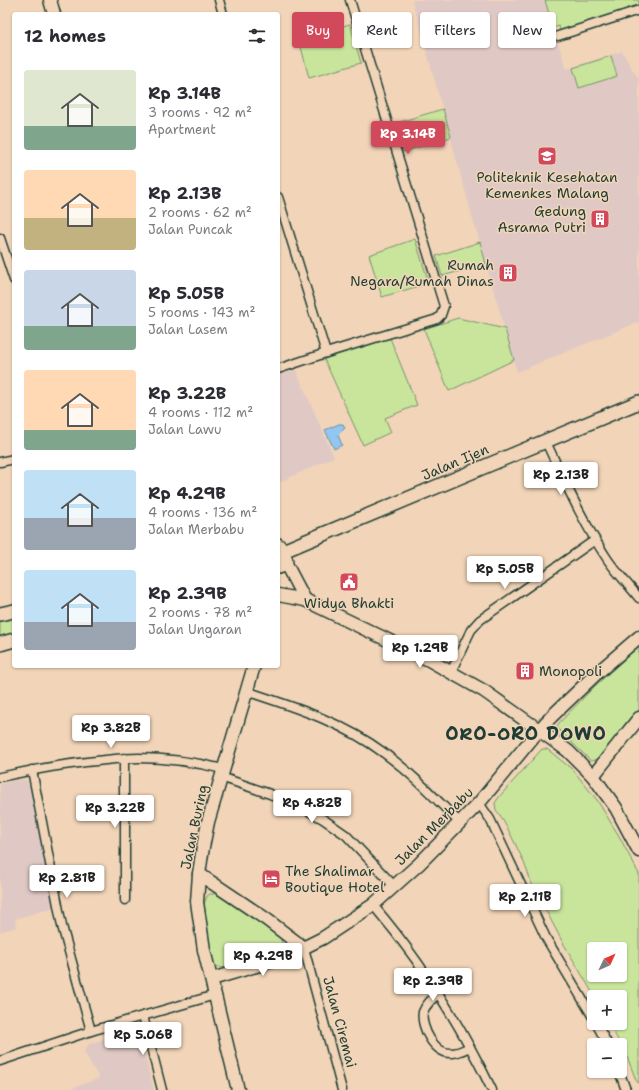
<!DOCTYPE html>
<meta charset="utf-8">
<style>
:root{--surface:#fff;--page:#f7f7f7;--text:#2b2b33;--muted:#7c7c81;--accent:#d1495b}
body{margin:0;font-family:"Shantell Sans",sans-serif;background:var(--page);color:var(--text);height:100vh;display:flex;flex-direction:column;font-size:15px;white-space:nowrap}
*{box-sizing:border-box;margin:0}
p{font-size:13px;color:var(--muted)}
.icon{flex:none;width:22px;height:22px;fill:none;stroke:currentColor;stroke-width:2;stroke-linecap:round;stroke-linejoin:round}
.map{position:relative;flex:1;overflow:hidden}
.drawer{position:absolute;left:12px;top:12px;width:268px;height:656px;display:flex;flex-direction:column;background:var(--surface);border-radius:4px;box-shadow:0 1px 3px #0004}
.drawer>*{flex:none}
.top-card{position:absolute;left:292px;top:12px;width:287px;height:36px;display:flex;gap:8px}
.needle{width:26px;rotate:46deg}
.controls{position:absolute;left:587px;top:942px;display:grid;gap:8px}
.controls a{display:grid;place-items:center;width:40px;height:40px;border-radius:4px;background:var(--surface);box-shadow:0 1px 3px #0004;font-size:20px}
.price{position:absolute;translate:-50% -34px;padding:0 9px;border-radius:4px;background:#fff;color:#222;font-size:13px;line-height:26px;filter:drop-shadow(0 1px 2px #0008)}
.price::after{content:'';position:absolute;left:50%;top:24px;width:12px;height:9px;margin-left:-6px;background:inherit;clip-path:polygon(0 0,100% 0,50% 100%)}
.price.current{background:var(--accent);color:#fff}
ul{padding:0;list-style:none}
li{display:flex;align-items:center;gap:12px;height:100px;padding:0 12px}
li span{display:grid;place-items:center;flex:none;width:112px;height:80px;border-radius:4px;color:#555}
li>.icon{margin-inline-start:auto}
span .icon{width:48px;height:48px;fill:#fffc;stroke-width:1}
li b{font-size:17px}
h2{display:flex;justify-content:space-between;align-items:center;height:48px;padding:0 12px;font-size:17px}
.chip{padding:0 14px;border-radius:4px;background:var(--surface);box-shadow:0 1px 3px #0004;font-size:14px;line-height:36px}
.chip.current{background:var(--accent);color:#fff}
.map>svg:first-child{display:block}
.built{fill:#e0c9c4}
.green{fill:#c9e59c;stroke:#749168;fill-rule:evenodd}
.water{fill:#93c6f0;stroke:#658fa5}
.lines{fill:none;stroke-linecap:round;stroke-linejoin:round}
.street-casing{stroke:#1f3d34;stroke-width:11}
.secondary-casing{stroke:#1f3d34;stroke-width:15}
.primary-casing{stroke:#1f3d34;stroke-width:16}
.street{stroke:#f2d5b8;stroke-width:8}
.secondary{stroke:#f2d5b8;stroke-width:12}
.primary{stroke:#f2d5b8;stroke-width:13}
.labels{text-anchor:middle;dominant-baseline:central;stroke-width:3;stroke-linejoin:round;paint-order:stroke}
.poi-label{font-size:14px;fill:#1f3d34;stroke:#f2d5b8}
.street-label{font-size:14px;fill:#1f3d34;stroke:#f2d5b8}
.district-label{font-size:18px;font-weight:bold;letter-spacing:1px;fill:#1f3d34;stroke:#f2d5b8}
</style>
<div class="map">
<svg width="639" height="1090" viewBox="0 0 639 1090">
<rect width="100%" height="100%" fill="#f2d5b8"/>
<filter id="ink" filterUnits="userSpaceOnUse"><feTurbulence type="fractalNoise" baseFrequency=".025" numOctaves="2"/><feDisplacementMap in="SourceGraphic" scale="8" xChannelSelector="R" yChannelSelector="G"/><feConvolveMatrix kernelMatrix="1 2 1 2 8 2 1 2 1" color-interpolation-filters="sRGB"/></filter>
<g filter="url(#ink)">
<g class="built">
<path d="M412,0H639V6L560,32L559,26L553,28L567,69L622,51L632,69L639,79V322L517,372L468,202L424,42Z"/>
<path d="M296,370L334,457L278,483V375Z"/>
<path d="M23,779L28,781L56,907L15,919L17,927L0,932V784Z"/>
<path d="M138,1030L154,1090H67L99,1078L84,1052L85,1049L90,1043Z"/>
</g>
<g class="green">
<path d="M545,0H639V6L560,32L559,26L553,28Z"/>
<path d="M350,24L361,63L309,78L299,39Z"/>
<path d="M611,56L617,76L579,88L573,68Z"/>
<path d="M443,109L451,137L403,152L396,123Z"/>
<path d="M415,239L429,283L382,297L369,255Z"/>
<path d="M480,242L486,264L442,276L436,256Z"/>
<path d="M458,318L505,329L514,360L449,391L424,329Z"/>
<path d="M390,338L417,405L385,418L391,432L363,445L324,359Z"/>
<path d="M14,615V636L0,640V619Z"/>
<path d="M639,646V710L598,759L591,761L558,729L557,726L559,723L595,686Z"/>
<path d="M542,749H547L573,770L597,800L619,836L639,874V1084L636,1080L628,1059L609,1023H620V997H595L562,941L532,884L523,860L510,833L500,815L496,810L495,803L499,797ZM594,949H620V975H594Z"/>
<path d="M210,894H216L279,936C284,943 283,951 275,955L223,968C215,967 213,963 211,956L204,904L207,896Z"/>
</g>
<path class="water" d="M339,424H343L345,428L338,435L342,445L334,449L325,430Z"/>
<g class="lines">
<g class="street-casing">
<g id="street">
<path d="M219,0L223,14"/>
<path d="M558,36L639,10"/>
<path d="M278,197L326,353"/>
<path d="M0,238L14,280"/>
<path d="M278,369L326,353L437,319L441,315L444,306L350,0"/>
<path d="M546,442C565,482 583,523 608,560C617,573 629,585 639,598"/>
<path d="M0,462L14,459"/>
<path d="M451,672L471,630L480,620L595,540"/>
<path d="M246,691C294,707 343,722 384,753C412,773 436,799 460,823"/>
<path d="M124,758V794L125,821V900"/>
<path d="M32,770L62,926L91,1031"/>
<path d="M0,777C32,770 64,764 96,761C110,759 125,758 139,758C168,758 195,762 223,769"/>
<path d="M221,777L270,794L305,809L323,819L346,835L395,887"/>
<path d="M479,803L490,819L546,938L594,1019"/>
<path d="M373,905C421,961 460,1024 492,1090"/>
<path d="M304,948L342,1090"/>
<path d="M439,993C432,999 426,1004 423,1012C420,1027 435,1055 452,1053C458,1053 465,1049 470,1047"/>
<path d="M143,1016L162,1090"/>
<path d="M596,1023L608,1045"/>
<path d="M0,1061L91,1031L215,995"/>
<path d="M619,1071L626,1090"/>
</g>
</g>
<g class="secondary-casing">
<g id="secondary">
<path d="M50,0L54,14"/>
<path d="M286,564L305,600"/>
<path d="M278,595L305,600L429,660L484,691L539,730L568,751L593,776L616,808L639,851"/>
<path d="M593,776L639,718"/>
<path d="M199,874L266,919L304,948"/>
<path d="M212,979L283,958L323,938L373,905L419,864L479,803L539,730L552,716L596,674L639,637"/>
<path d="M238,1090L204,950L197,902L199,874L203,847L208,822L254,666"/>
</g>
</g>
<g class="primary-casing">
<g id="primary">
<path d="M278,545C283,551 286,556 286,564L278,567"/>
<path d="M283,551L639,402"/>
<path d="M0,614L14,611"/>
<path d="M0,644L14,640"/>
</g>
</g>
<use href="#street" class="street"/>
<use href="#secondary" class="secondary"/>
<use href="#primary" class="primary"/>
</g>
</g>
<defs>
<g id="university-square" transform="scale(1)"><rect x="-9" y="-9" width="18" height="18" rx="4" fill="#d1495b" stroke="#f2d5b8"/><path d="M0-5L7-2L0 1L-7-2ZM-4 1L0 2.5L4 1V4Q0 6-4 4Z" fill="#fff"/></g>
<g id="building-square" transform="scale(1)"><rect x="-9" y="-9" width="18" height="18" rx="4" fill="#d1495b" stroke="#f2d5b8"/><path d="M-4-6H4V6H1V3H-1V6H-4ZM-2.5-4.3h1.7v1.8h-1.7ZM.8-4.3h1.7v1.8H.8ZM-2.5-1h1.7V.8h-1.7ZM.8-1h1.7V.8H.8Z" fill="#fff"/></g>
<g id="civic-square" transform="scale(1)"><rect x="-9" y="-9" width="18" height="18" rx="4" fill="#d1495b" stroke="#f2d5b8"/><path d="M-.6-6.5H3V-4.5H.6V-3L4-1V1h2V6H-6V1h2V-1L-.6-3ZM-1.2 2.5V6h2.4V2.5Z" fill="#fff"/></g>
<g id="hotel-square" transform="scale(1)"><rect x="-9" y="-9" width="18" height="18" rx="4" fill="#d1495b" stroke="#f2d5b8"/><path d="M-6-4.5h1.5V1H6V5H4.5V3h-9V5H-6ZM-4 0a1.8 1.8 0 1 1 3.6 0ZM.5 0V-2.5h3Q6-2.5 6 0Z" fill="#fff"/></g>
</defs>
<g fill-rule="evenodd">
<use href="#university-square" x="547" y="156"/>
<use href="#building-square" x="600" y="219"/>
<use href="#building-square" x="508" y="273"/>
<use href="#civic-square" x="349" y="582"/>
<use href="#building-square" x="525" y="671"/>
<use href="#hotel-square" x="271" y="879"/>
</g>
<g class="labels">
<g class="poi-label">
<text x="547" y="177">Politeknik Kesehatan<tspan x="547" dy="16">Kemenkes Malang</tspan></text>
<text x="586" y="211" text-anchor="end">Gedung<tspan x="586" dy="16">Asrama Putri</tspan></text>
<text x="494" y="265" text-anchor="end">Rumah<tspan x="494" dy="16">Negara/Rumah Dinas</tspan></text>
<text x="349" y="603">Widya Bhakti</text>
<text x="539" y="671" text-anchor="start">Monopoli</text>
<text x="285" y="871" text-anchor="start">The Shalimar<tspan x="285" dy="16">Boutique Hotel</tspan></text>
</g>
<g class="street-label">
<text transform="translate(455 462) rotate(-23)">Jalan Ijen</text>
<text transform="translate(434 826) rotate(-45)">Jalan Merbabu</text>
<text transform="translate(194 827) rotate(-78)">Jalan Buring</text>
<text transform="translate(340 1022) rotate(75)">Jalan Ciremai</text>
</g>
<g class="district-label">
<text x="526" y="734">ORO-ORO DOWO</text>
</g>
</g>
</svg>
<div class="controls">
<a><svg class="needle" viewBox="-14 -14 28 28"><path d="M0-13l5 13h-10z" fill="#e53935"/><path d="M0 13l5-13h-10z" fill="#7c7c81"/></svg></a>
<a>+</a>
<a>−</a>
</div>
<b class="price current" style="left:408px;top:155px">Rp 3.14B</b>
<b class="price" style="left:561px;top:496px">Rp 2.13B</b>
<b class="price" style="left:505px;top:590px">Rp 5.05B</b>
<b class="price" style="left:420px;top:669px">Rp 1.29B</b>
<b class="price" style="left:111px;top:749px">Rp 3.82B</b>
<b class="price" style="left:312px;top:824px">Rp 4.82B</b>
<b class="price" style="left:115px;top:829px">Rp 3.22B</b>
<b class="price" style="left:67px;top:899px">Rp 2.81B</b>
<b class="price" style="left:525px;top:918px">Rp 2.11B</b>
<b class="price" style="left:263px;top:977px">Rp 4.29B</b>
<b class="price" style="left:433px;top:1002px">Rp 2.39B</b>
<b class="price" style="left:143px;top:1056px">Rp 5.06B</b>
<div class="top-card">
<a class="chip current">Buy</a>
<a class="chip">Rent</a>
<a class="chip">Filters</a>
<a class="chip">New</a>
</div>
<section class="drawer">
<h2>12 homes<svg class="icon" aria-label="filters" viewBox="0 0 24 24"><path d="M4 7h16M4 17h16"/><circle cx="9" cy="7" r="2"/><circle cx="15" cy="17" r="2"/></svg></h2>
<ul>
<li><span style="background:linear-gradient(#dfe7d0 70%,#7fa58c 0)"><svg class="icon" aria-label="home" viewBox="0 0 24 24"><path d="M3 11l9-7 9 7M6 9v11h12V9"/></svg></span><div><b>Rp 3.14B</b><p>3 rooms · 92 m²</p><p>Apartment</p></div></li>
<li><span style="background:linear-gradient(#ffd9b3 60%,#c2b280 0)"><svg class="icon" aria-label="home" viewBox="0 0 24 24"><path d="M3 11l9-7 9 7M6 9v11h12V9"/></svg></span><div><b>Rp 2.13B</b><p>2 rooms · 62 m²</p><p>Jalan Puncak</p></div></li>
<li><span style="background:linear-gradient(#c9d6e8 70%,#7fa58c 0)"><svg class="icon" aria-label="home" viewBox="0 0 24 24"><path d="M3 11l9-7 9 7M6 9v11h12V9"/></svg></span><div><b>Rp 5.05B</b><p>5 rooms · 143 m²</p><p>Jalan Lasem</p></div></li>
<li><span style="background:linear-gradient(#ffd9b3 75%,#7fa58c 0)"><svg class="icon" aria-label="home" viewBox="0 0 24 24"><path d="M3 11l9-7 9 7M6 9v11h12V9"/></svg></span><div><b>Rp 3.22B</b><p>4 rooms · 112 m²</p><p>Jalan Lawu</p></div></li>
<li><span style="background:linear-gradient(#bfe0f5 60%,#9aa5b1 0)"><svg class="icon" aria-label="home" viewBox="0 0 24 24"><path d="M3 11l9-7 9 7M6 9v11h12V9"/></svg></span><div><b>Rp 4.29B</b><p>4 rooms · 136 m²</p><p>Jalan Merbabu</p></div></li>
<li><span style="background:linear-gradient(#bfe0f5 65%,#9aa5b1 0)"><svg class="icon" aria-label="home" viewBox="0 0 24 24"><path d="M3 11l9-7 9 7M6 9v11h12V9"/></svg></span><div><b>Rp 2.39B</b><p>2 rooms · 78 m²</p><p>Jalan Ungaran</p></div></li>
</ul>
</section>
</div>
